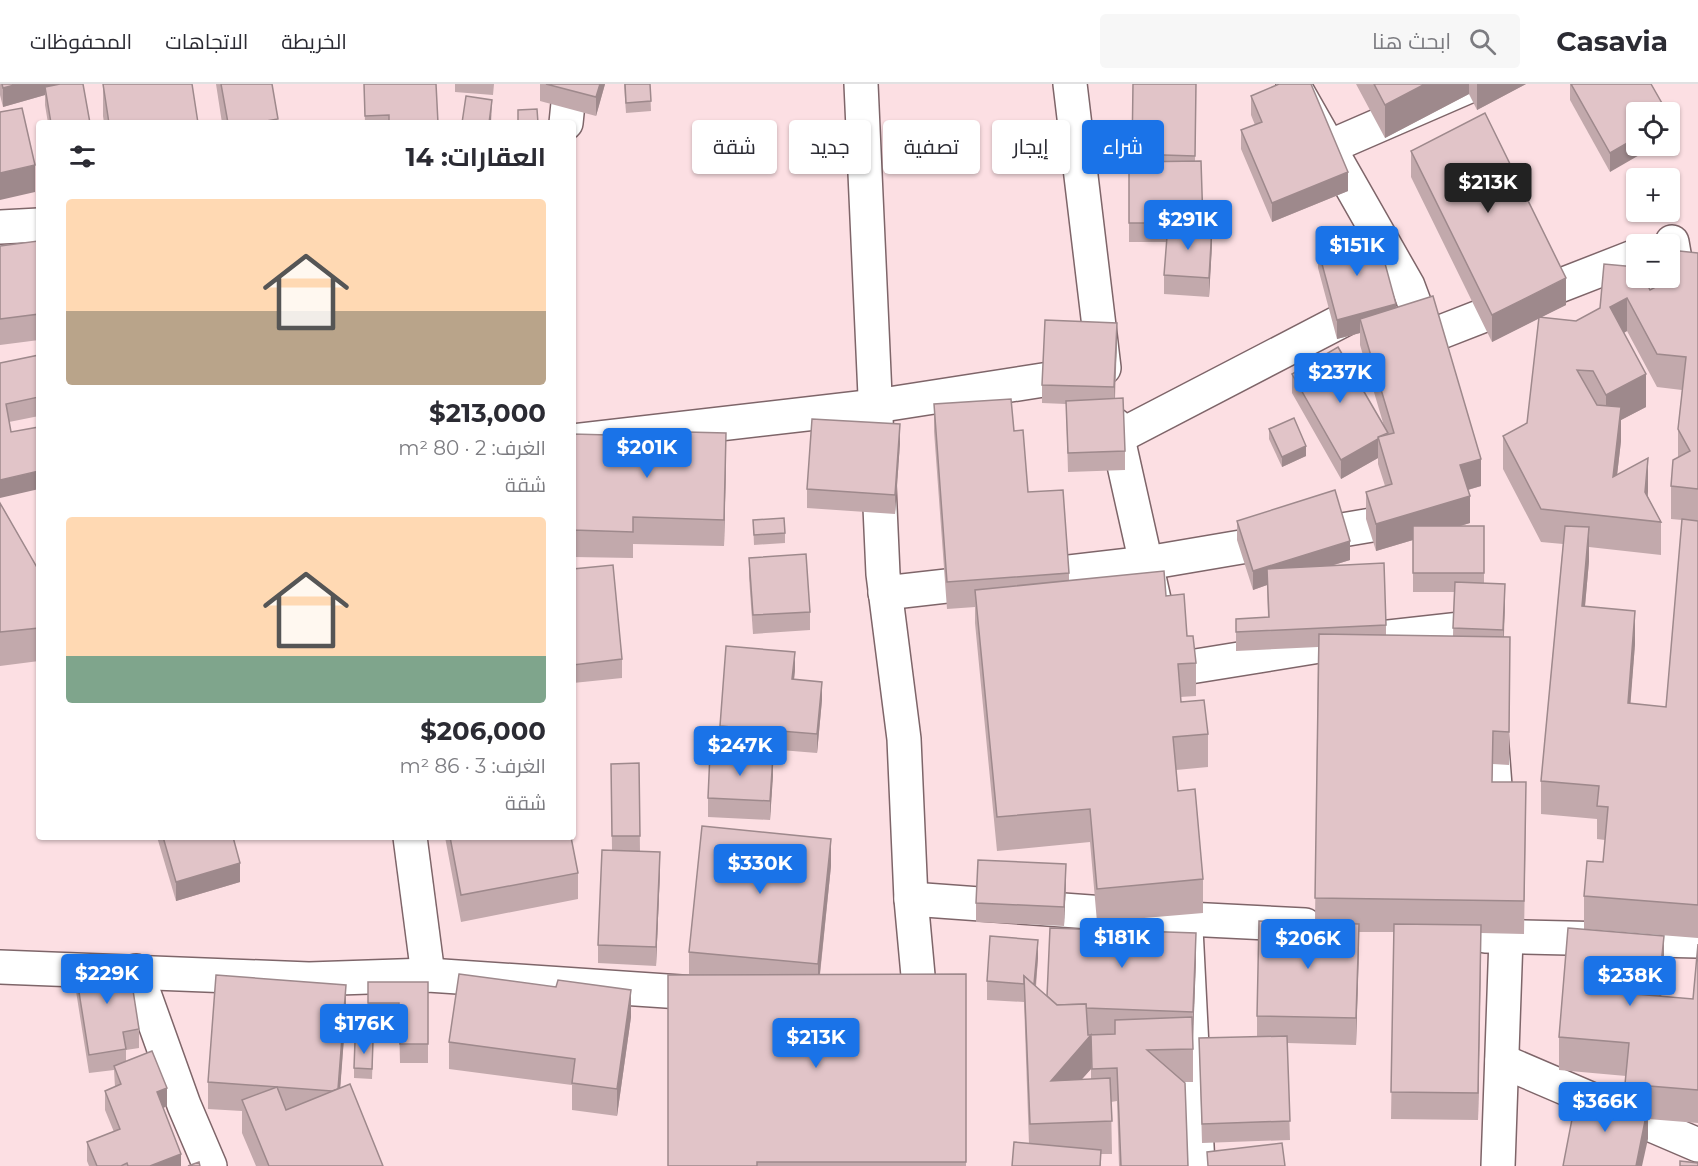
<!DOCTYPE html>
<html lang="ar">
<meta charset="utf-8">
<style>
:root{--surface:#fff;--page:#f7f7f7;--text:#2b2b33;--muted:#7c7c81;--line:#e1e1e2;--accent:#1a73e8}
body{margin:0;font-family:Montserrat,Cairo,sans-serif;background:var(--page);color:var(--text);direction:rtl;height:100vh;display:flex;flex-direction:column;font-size:22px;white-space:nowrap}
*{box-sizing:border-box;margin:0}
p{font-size:20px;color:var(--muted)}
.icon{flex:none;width:33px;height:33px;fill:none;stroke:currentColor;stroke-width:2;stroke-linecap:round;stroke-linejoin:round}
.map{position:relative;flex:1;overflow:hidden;direction:ltr}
.side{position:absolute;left:36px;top:36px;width:540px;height:720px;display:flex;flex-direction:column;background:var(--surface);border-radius:6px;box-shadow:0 2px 4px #0004;direction:rtl}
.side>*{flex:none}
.hud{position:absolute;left:594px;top:36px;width:570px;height:54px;direction:rtl;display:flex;gap:12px}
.buttons{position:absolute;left:1626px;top:18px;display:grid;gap:12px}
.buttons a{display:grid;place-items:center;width:54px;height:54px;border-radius:6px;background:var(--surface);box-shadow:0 2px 4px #0004;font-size:30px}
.price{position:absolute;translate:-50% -51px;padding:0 14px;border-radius:6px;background:var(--accent);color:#fff;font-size:20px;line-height:39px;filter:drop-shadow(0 2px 3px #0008)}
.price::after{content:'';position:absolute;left:50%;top:36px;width:18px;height:14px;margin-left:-9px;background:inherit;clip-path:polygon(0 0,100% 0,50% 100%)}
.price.active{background:#222;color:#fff}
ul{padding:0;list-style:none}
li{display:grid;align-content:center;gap:12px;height:318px;padding:0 30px}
li span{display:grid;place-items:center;height:186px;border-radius:6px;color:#555}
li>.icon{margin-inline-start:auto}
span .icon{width:108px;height:108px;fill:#fffc;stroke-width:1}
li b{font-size:26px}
h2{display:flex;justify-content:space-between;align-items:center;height:72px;padding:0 30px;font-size:26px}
.pill{padding:0 21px;border-radius:6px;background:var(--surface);box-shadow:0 2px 4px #0004;font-size:21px;line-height:54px}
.pill.active{background:var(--accent);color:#fff}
header{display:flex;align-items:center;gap:36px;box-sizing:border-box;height:84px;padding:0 30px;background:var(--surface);border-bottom:2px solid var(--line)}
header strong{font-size:28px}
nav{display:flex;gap:33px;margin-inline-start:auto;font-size:21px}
.search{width:420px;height:54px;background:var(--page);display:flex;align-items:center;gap:15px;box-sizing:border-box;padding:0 21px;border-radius:6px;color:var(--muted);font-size:22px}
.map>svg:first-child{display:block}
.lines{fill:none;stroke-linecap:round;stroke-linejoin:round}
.minor-casing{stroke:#7e6569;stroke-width:36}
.minor{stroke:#fff;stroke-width:33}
.wall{fill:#c2a9ac;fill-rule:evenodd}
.shaded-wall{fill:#9e898c}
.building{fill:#e1c4c8;stroke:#9e898c;stroke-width:1.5}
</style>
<header>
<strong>Casavia</strong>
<div class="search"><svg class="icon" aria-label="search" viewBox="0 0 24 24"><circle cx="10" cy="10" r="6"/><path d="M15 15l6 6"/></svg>ابحث هنا</div>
<nav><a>الخريطة</a><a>الاتجاهات</a><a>المحفوظات</a></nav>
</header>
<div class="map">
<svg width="1698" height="1082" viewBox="0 0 1698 1082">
<rect width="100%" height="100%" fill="#fcdfe3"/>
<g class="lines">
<g class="minor-casing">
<g id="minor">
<path d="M861,0L883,490L904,655L911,815L922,935"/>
<path d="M1070,0L1104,284"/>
<path d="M1293,0L1408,202L1430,261"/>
<path d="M566,39L570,0"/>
<path d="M1329,63L1474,0"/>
<path d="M0,143L39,141"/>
<path d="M1672,158L1681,209"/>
<path d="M1428,253L1636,172"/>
<path d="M1115,341L1158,533"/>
<path d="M1118,353L1372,221"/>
<path d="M573,357L876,322L1088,289"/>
<path d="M885,509L1147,479L1413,434"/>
<path d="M1165,587L1344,558L1479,543"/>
<path d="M1490,637L1498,741"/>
<path d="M410,753L428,891"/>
<path d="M1183,785L1198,1082"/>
<path d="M911,815L1187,835L1305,841"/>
<path d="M1485,852L1698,857"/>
<path d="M0,883L309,895L428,891L711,910"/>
<path d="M136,887L184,1021L210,1082"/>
<path d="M1502,977L1698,1061"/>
<path d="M1498,1082L1506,854L1502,805"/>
</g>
</g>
<use href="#minor" class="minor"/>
</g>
<g class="wall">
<path d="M0,0H83L90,39H48L45,21V11L3,23L0,11Z"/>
<path d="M103,0L198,39H104L103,32Z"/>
<path d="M216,0H272L278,39H222Z"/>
<path d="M364,0L438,39H365Z"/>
<path d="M455,0H494L493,11L455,8Z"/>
<path d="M540,0H605L596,32L540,17Z"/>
<path d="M624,0H650L651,27L626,29Z"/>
<path d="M1133,0H1196L1195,77H1201L1203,142L1212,161L1209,213L1164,210V191L1167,158H1129V78H1132Z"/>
<path d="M1356,0H1526L1477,26L1469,10L1385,54Z"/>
<path d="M1570,0H1651L1610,88L1570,16Z"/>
<path d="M1251,12L1348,107L1272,138L1241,65V46L1255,41L1251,31Z"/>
<path d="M1411,67L1566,221L1541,233L1576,237L1600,224L1650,206L1665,198L1698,169V854L1584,845V812L1603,778L1605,756L1597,755V735L1541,730V697L1563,460L1541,458L1503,385V352L1527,339L1539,234L1492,258L1411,93ZM1627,247L1657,303L1682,306L1678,345V373L1671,402V435L1682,436L1666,623L1630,619L1635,560L1585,522L1589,477V463L1661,471V438L1648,413V407L1617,391L1621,357V336L1646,323L1624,249Z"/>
<path d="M0,162L39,166V256L0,261Z"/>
<path d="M1318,165L1396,223L1481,402L1468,406L1470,439L1460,442H1484V499L1505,519L1504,552L1510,586L1509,681L1493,680L1492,698L1526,731L1524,850L1481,849L1478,1036L1391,1035L1394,848H1359L1356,961L1287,959L1290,1056L1202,1059L1199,954L1257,953V932L1315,839L1318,563L1236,567V535L1268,533L1267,501L1253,506L1237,456V437L1350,476L1331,482L1386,541V551L1453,552L1454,508H1413V456L1376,467L1366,435V408L1385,402L1378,380V374L1341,395L1292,309V290L1384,342L1360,261V249L1337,255L1318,184Z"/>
<path d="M1117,258L1115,315L1125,367V386L1068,388L1066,320L1042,319V301Z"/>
<path d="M39,271V332L9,338L0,414V279Z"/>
<path d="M934,320L1014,347L1028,408L1069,489V496L1166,512L1187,552L1196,579V612L1180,613L1181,618L1208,650V683L1176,686L1178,707L1203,795V829L1097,838L1090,758L997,767L975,539V523L947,525L934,347Z"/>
<path d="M1269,345L1306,372L1282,383L1269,355Z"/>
<path d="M573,350L726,376L724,462L633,460V474L573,473Z"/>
<path d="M900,359L895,430L807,424V405Z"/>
<path d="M0,419L39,487V577L0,582Z"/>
<path d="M753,436L785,449V459L754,461Z"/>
<path d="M749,474L810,528V546L753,550L749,493Z"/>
<path d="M573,485L622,575V594L573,599Z"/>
<path d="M795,586L794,595L822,616L817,669L720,661V642Z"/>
<path d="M639,679L640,768L660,787L656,882L598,879V861L612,767L611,680Z"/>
<path d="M773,691L770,736L708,733V714Z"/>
<path d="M157,753H233L240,798L176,817Z"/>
<path d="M445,753H571L578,789V815L461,838Z"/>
<path d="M831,782L820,891L966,890V1082H668L689,891V868Z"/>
<path d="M1066,798L1064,842L976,838V819Z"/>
<path d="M1568,844L1664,885L1661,912L1693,915L1698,860V1039L1648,1035V1055L1625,1018L1626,992L1559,986V953Z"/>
<path d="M1038,874L1036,903L1047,912L1196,876L1193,954V998H1184L1188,1082H1119L1117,1017L1111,1018L1112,1070H1101V1082L1029,1060L1024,918L987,916V897ZM1091,985V995L1081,996Z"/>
<path d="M75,883L139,945V964L126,966V977L167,1022L163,1024L181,1082H89L87,1077V1058L114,1048L105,1026V1007L115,1003L114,986L89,989L75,901Z"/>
<path d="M368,898H428V979H400L399,938H368Z"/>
<path d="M346,927L340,1004L383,1082H256L242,1049V1027L208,1025V998Z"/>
<path d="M631,933L617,1032L572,1026V1001L449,985V958Z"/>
<path d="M373,967L372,995L354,994V984Z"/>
</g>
<g class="shaded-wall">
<path d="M18,0H81L45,3V11L3,23V4Z"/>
<path d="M600,0H605L596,32V13Z"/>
<path d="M1425,0H1469V10L1385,54V21Z"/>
<path d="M1477,0H1526L1477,26Z"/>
<path d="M492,16L491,39H489Z"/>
<path d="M1636,54V62H1655L1610,88V69Z"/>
<path d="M35,81V108L0,116V89Z"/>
<path d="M1348,88V107L1272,138V119Z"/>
<path d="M1212,143V161L1209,213V194Z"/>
<path d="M1566,194V221L1492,258V231Z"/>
<path d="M1627,214V247L1610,256V223Z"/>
<path d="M1396,220V239L1360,235V249L1337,255V236Z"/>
<path d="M1117,239V258L1114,322V303Z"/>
<path d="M1646,290V323L1621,336V357L1613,426V393L1606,344V311Z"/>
<path d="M900,340V359L895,430V411Z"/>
<path d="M726,349V376L724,462V436Z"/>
<path d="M1378,355V374L1341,395V376Z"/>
<path d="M1306,362V372L1282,383V373Z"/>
<path d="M1648,374V407L1645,436V408Z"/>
<path d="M1481,375V402L1460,408V381Z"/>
<path d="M39,387V405L0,414V396Z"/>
<path d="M1470,412V439L1376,467V440Z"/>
<path d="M1589,443V477L1582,555V522Z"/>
<path d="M1350,457V476L1267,501V485V501L1253,506V487Z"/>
<path d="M1505,500V519L1503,565V546Z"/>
<path d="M1635,527V560L1628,652V619Z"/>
<path d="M795,568V586L792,614V595Z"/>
<path d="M822,598V616L817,669V650Z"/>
<path d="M773,672V691L770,736V717Z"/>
<path d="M831,755V782L818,907V880Z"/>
<path d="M660,768V787L656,882V863Z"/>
<path d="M240,779V798L176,817V798Z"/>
<path d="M1066,780V798L1064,842V823Z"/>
<path d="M1359,840V867L1356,961V934Z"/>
<path d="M1481,841V868L1478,1036V1009Z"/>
<path d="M1196,849V876L1193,954V928Z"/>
<path d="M1664,852V885L1659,933V900Z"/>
<path d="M1038,856V874L1034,919V900Z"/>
<path d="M346,901V927L338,1034V1008Z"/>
<path d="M631,906V933L617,1032V1005Z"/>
<path d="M1091,951V985L1051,1030V997Z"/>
<path d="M167,1004V1022L157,1027V1008Z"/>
<path d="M1648,1022V1055L1642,1082H1636Z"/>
<path d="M181,1070V1082H150Z"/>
</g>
<g class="building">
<path d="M2,0H18L3,4Z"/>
<path d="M60,0H83L90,39H51L45,3Z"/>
<path d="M103,0H192L198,39H109Z"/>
<path d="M221,0H272L278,35L254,39H228Z"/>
<path d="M364,0H436L438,39H389V31L365,32Z"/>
<path d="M546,0H600L596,13Z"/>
<path d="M625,0H650L651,17L626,19Z"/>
<path d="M1133,0H1196L1195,72L1132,70Z"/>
<path d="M1279,0H1311L1348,88L1272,119L1241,46L1262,38L1251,12Z"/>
<path d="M1374,0H1425L1385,21Z"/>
<path d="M1571,0H1651L1667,28H1636V54L1610,69Z"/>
<path d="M466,12L492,16L489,39H462Z"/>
<path d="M22,24L35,81L0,89V28Z"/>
<path d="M537,25L538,39H518V26Z"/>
<path d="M1485,29L1566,194L1492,231L1411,67Z"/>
<path d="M1201,77L1203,139H1129V78Z"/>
<path d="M1168,140L1212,143L1209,194L1164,191Z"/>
<path d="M1377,150L1396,220L1337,236L1318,165Z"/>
<path d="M38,157L39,166V230L0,235V162Z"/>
<path d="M1670,166L1698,169V405L1671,402L1673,376L1690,367L1678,345L1686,273L1657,270L1627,214L1610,223L1646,290L1606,311L1593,287L1577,286L1597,321L1621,323L1613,393L1648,374L1645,408L1661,438L1541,425L1503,352L1527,339L1539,233L1576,237L1600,224L1604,180L1636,183V194H1644L1650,206L1665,198V194H1670Z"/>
<path d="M1433,212L1481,375L1460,381L1470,412L1376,440L1366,408L1392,400L1378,353L1394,349L1360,235Z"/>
<path d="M1045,236L1117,239L1114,303L1042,301Z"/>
<path d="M1338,263L1388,349L1378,353V355L1341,376L1292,290Z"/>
<path d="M39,271V313L6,320L11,348L39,343V387L0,396V279Z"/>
<path d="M1123,314L1125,367L1068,369L1066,317Z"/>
<path d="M1011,315L1014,347L1023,346L1028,408L1063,406L1069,489L947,498L934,320Z"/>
<path d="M1294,334L1306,362L1282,373L1269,345Z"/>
<path d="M812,335L900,340L895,411L807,405Z"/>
<path d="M646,347L726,349L724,436L633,433V448L573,446V350L646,352Z"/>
<path d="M1335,406L1350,457L1253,487L1237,437Z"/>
<path d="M0,419L39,487V544L0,548Z"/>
<path d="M784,434L785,449L754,451L753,436Z"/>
<path d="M1682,435L1698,437V821L1584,812L1587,777L1603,778L1608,723L1597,722L1599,702L1541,697L1565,442L1589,443L1582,522L1635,527L1628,619L1666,623Z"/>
<rect x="1413" y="442" width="71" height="47"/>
<path d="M806,470L810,528L753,531L749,474Z"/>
<path d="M1384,479L1386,541L1236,548V535L1269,533L1267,485Z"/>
<path d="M613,481L622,575L573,581V485Z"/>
<path d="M1164,487L1166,512L1184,510L1187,552H1193L1196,579L1178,580L1181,618L1204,616L1208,650L1173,653L1178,707L1195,705L1203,795L1097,805L1090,725L997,733L975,506Z"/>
<path d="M1455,498L1505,500L1503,546L1453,544Z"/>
<path d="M1319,550L1510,553L1509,648L1493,647L1492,698H1526L1524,817L1315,814Z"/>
<path d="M726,562L795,568L792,595L822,598L817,650L720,642Z"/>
<path d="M710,669L773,672L770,717L708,714Z"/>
<path d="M639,679L640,752H612L611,680Z"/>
<path d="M702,742L831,755L818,880L689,868Z"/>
<path d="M163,753H233L240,779L176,798Z"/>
<path d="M450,753H571L578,789L461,811Z"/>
<path d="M602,766L660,768L656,863L598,861Z"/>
<path d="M978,776L1066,780L1064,823L976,819Z"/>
<path d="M1259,837L1359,840L1356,934L1257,932Z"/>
<path d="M1394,840L1481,841L1478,1009L1391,1008Z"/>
<path d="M1050,844L1196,849L1193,928L1086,924V920L1057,921L1047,912Z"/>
<path d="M1568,844L1664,852L1659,900L1601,895L1600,907L1693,915L1698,860V1006L1625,1000L1629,959L1559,953Z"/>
<path d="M990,852L1038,856L1034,900H1033L1024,892V900L987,897Z"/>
<path d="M128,874L139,945L123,948L126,965L89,971L75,883Z"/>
<path d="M459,890L556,903L558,896L631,906L617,1005L572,999L575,975L449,958Z"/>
<path d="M966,890V1078H757V1082H668V891Z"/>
<path d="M216,891L346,901L338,1005L332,1007L208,998Z"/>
<path d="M1024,892L1057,921L1086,920L1088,951L1115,950V936L1192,933L1193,965L1147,966L1185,999L1188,1082H1121L1117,984L1092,985L1091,951L1051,997L1110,994L1112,1037L1030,1040Z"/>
<path d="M368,898H428V960H400L399,919H368Z"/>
<path d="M1287,952L1290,1037L1202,1040L1199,954Z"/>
<path d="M355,957H373L372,985L354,984Z"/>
<path d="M152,967L167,1004L157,1008L181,1070L150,1082H128L127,1079L121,1082H97L87,1058L120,1045L105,1007L121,1000L114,982Z"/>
<path d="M350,1000L383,1082H269L242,1016L277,1003L286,1026Z"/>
<path d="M1577,1009L1648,1022L1636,1082H1563Z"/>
<path d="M1014,1058L1101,1066L1100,1082H1012Z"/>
<path d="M1282,1059L1285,1082H1208L1207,1068Z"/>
<path d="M1680,1077L1698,1079V1082H1680Z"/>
<path d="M199,1078L200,1082H188Z"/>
</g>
</svg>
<div class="buttons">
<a><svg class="icon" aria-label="locate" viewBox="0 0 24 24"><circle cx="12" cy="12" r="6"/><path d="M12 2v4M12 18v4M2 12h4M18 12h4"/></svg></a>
<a>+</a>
<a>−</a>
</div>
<b class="price active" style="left:1488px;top:130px">$213K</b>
<b class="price" style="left:1188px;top:167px">$291K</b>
<b class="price" style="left:1357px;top:193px">$151K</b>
<b class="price" style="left:1340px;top:320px">$237K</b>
<b class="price" style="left:647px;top:395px">$201K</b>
<b class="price" style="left:740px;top:693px">$247K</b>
<b class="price" style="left:760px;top:811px">$330K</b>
<b class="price" style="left:1122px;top:885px">$181K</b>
<b class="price" style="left:1308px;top:886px">$206K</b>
<b class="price" style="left:107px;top:921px">$229K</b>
<b class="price" style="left:1630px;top:923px">$238K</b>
<b class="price" style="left:364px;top:971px">$176K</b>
<b class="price" style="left:816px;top:985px">$213K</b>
<b class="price" style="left:1605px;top:1049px">$366K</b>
<div class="hud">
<a class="pill active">شراء</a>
<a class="pill">إيجار</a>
<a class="pill">تصفية</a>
<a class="pill">جديد</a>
<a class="pill">شقة</a>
</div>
<section class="side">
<h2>العقارات: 14<svg class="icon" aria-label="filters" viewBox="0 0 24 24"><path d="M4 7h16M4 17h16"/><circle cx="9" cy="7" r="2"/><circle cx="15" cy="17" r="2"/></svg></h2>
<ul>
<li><span style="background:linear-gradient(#ffd9b3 60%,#b9a48a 0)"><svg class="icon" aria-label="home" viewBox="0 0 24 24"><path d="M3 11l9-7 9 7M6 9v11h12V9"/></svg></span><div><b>$213,000</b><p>الغرف: 2 · 80 m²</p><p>شقة</p></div></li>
<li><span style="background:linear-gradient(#ffd9b3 75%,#7fa58c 0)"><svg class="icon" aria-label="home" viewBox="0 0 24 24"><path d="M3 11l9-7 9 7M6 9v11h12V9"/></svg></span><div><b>$206,000</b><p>الغرف: 3 · 86 m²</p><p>شقة</p></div></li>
</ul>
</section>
</div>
